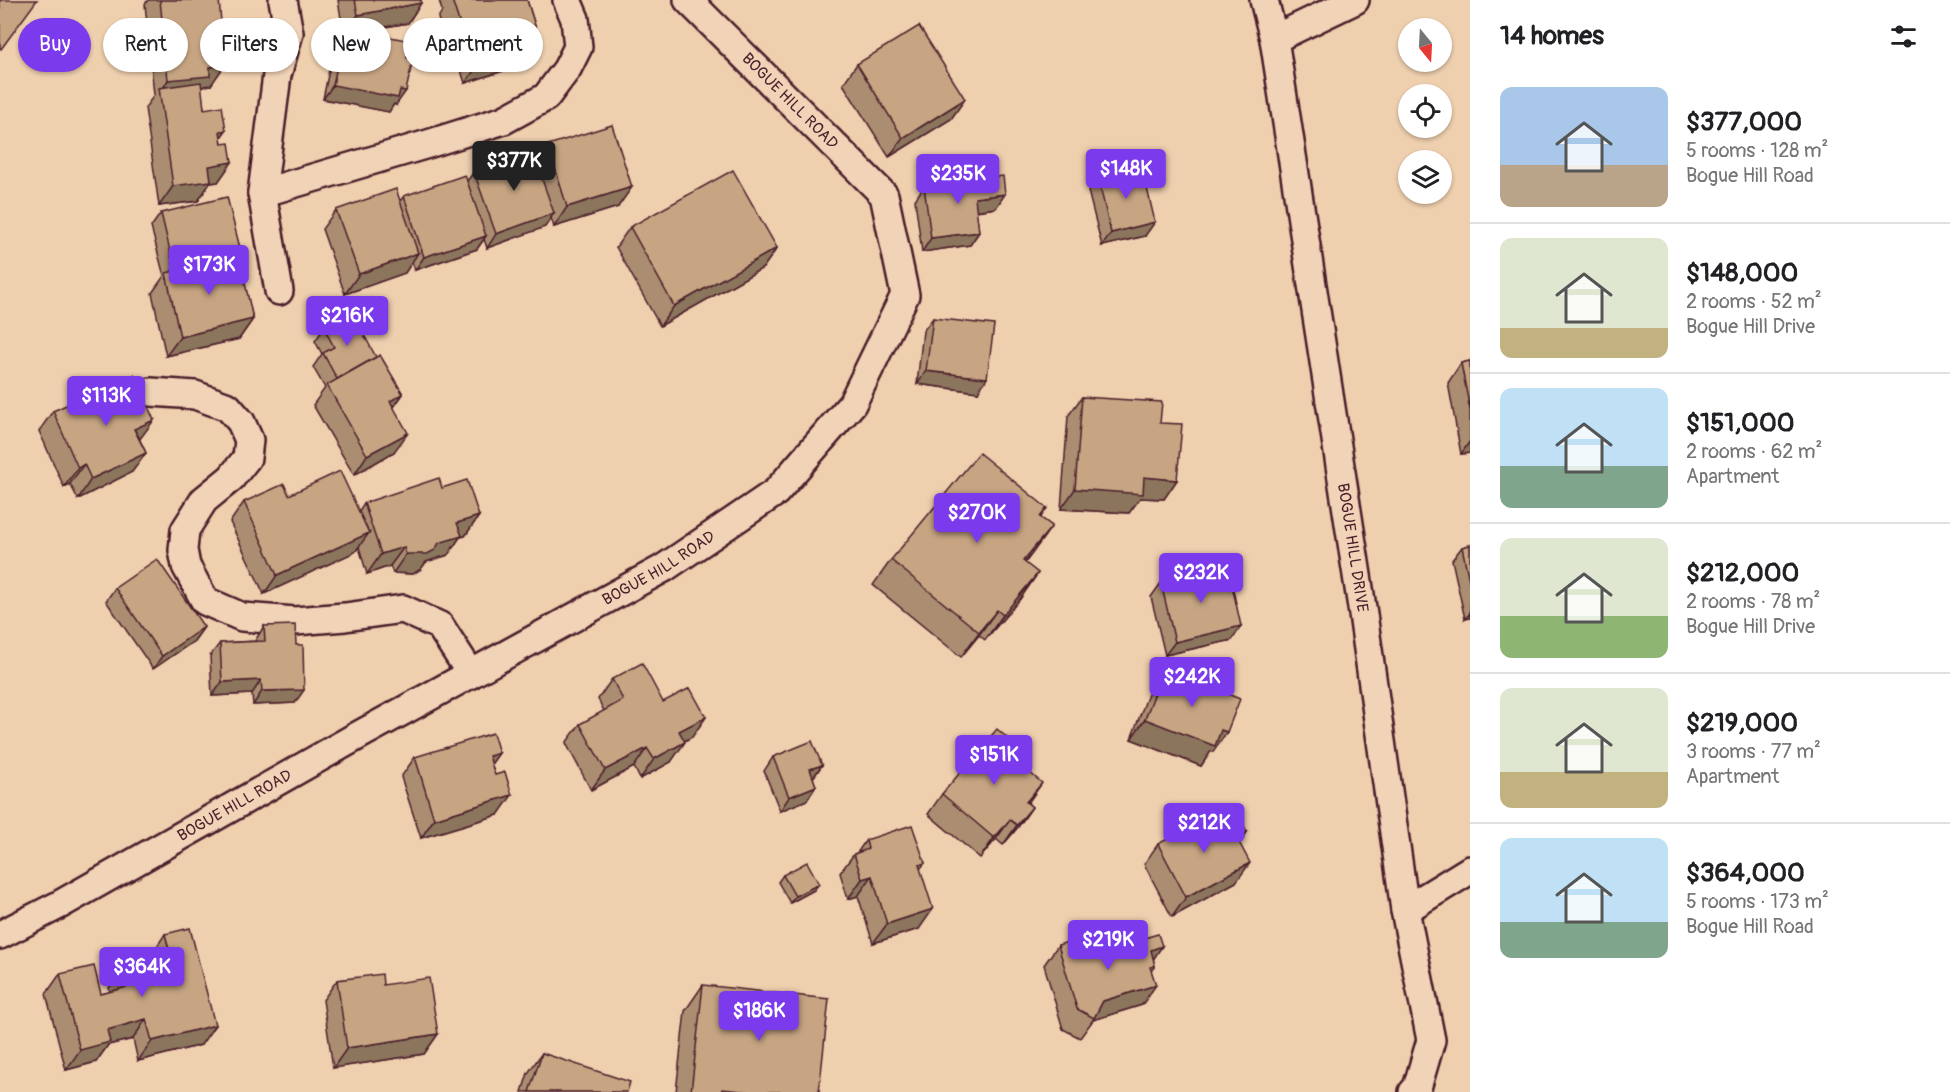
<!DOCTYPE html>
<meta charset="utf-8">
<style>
:root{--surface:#fff;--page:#f6f6f6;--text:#202124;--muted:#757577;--line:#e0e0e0;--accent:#7c3aed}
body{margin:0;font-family:Pangolin,sans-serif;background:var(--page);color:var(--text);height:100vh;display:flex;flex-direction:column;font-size:22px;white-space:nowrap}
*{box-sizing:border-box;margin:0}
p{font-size:20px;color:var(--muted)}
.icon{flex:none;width:33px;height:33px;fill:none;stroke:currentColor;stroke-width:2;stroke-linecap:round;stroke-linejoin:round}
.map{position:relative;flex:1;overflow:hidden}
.side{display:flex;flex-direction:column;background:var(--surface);width:480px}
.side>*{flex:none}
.guide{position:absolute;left:18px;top:18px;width:570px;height:54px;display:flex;gap:12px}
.needle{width:39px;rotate:162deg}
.buttons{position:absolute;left:1398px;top:18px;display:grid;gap:12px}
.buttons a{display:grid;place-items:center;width:54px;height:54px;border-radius:50%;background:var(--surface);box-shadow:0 2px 4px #0004;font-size:30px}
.price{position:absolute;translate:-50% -51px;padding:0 14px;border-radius:6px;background:var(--accent);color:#fff;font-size:20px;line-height:39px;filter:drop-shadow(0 2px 3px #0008)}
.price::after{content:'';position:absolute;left:50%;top:36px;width:18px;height:14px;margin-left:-9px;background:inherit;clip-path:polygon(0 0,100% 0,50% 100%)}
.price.on{background:#222;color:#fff}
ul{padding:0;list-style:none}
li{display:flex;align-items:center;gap:18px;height:150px;padding:0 30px}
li+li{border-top:2px solid var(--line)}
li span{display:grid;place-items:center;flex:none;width:168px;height:120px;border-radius:12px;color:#555}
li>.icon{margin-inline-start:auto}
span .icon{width:72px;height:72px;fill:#fffc;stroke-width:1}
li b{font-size:26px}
h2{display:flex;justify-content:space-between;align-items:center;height:72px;padding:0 30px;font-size:26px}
.tag{padding:0 21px;border-radius:27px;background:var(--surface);box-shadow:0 2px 4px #0004;font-size:21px;line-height:54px}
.tag.on{background:var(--accent);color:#fff}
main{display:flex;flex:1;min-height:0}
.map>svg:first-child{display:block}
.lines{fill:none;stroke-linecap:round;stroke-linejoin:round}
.minor-casing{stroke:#4a1f2b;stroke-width:32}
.minor{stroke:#f1d3b7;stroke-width:27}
.wall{fill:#ab8e71;stroke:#4a1f2b;stroke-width:1.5}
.shaded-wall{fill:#8b745c;stroke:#4a1f2b;stroke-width:1.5}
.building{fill:#c7a583;stroke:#4a1f2b;stroke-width:1.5}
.labels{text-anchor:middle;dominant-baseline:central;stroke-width:6;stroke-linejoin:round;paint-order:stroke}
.street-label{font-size:16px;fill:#4a1f2b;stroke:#f1d3b7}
</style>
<main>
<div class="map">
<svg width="1470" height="1092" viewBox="0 0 1470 1092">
<rect width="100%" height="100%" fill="#eecfae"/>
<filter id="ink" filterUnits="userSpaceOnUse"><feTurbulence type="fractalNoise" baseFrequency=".0167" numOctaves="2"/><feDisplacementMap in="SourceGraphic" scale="12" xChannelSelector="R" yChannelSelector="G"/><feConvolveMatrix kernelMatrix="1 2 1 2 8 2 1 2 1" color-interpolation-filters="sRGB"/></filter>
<g filter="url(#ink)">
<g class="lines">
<g class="minor-casing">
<g id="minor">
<path id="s1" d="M1264,0L1274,39L1363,614L1405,910L1431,1040L1417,1088L1413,1092"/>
<path d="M1274,39L1355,0"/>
<path d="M262,193L428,144L504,120L546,97L567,69L578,47L575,19L567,0"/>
<path d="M279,291L262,193L277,75L289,33L283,0"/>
<path d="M151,392L195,395L228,407L241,422L249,440L247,458L231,478L204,500L185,530L183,550L186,566L205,601L242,617L295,621L345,617L403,609L440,626L471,674"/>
<path d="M1405,910L1470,870"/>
<path id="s2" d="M0,935L59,905L361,734L664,568L776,492L852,404L905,295L884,195L688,0"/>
</g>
</g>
<use href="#minor" class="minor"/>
</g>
<g class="wall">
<path d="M148,0H219L211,85L204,86L201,89L204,109L226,130L221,137L222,144L232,162L218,182L210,183L198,201L159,206L145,108L154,95L145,4Z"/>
<path d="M338,0H421V3L408,23L361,31L396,105L394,104L389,112L323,99L335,41L343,30Z"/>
<path d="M439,0H527L537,32L523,52L518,54L506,70L465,83L456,55L450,57L438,18L442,11Z"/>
<path d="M857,64L965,99L951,119L889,157L843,84Z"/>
<path d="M548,145L618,207L554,227L551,218L545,227L487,248L484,239L477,249L415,270L412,262L405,273L345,294L322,229L336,210L400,201L404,196L467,181L474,172L536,162Z"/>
<path d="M1098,178L1145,236L1102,246L1088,191Z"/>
<path d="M924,186L996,208L976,211L979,232L970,245L922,252L915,200Z"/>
<path d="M161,213L241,252L237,256L253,319L239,339L166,356L152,293L164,276L151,227Z"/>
<path d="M630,227L777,248L763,268L660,326L616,247Z"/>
<path d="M933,318L978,392L917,384L923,331Z"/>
<path d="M324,328L376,357L403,394L393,408L394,452L354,475L313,405L325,388L313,367L322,354L315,341Z"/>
<path d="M1470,361V453L1461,454L1448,383L1461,363Z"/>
<path d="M1082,397L1160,423L1177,480L1164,499L1140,498L1129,513L1061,509L1068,416Z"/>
<path d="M53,411L140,440L146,453L132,472L78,499L70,484L64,487L39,431Z"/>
<path d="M442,488L479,516L465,536L460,537L448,555L426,562L421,569L413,574L393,573L390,566L367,574L359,547L355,552L264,594L230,522L244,502L289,495L359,511L364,503Z"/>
<path d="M1047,508L1041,517L1034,551L1025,563L1038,573L1020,599L985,640L979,635L961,657L873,585L891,560Z"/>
<path d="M1470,545V618L1465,619L1452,560L1462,547Z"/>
<path d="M1161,583L1241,626L1232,640L1165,655L1151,597Z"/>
<path d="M115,588L204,627L194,641L153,669L106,601Z"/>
<path d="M264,626L295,703L253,705L252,694L212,696L210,656L220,643L255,641Z"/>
<path d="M1164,669L1227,732L1213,752L1211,751L1201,766L1131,739L1150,689Z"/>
<path d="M612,679L663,702L706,717L692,737L684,741L671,762L640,779L634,767L591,790L566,743L580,724L604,711L598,699Z"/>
<path d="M499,753L491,764L498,815L421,838L401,777L415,757Z"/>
<path d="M773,757L822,765L813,778L816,786L807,800L780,811L764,771Z"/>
<path d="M1011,757L1028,803L1032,807L1018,827L1003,845L996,839L980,858L928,814L942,794Z"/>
<path d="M1226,818L1247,832L1243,839L1239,841L1236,882L1172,917L1144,864L1158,844Z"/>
<path d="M866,840L925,863L920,869L919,929L873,943L858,896L848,899L840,873L854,854L857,853Z"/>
<path d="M783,875L814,890L790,903L778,882Z"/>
<path d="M165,934L201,1045L138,1061L133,1039L108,1045L96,1062L66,1070L46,994L60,974L101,994L110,992L109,988L123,968L150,975L156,973L152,954Z"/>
<path d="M1058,945L1093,953L1162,946L1153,959L1155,966L1151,971L1142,1005L1093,1020L1080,1038L1063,1029L1044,965Z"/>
<path d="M337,980L383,985L438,1034L424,1054L333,1068L323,1000Z"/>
<path d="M703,985L819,1092H676L685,1011Z"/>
<path d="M542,1053L627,1092H522L528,1073Z"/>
</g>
<g class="shaded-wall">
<path d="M421,3L408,23L344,34L358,15Z"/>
<path d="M537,32L523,52L518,54L506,70L465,83L479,64L517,38Z"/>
<path d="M470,35L456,55L450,57L464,37Z"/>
<path d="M225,65L211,85L204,86L196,96L160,93L168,80L210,67Z"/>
<path d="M333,85L400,90L406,91L396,105L394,104L389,112L323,99Z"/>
<path d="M965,99L951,119L889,157L903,138Z"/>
<path d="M226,130L212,150L220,131Z"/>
<path d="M232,162L218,182L210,183L198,201L159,206L173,186L209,166Z"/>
<path d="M632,187L618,207L554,227L567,207Z"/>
<path d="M1005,194L996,208L965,212L975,198Z"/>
<path d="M554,213L545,227L487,248L496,234Z"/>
<path d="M1155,222L1145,236L1102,246L1111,233Z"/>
<path d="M979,232L970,245L922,252L931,238Z"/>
<path d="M486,236L477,249L415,270L424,257Z"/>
<path d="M777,248L763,268L660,326L674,306Z"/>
<path d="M241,252L231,265L167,279L174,268Z"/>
<path d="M418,253L405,273L345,294L359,274Z"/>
<path d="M253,319L239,339L166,356L180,337Z"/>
<path d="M926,371L987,378L978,392L917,384Z"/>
<path d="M403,394L389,414L390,401Z"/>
<path d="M154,420L140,439L134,429Z"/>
<path d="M408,433L394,452L354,475L367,455Z"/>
<path d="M1470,441V453L1461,454Z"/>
<path d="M146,453L132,472L78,499L91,479Z"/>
<path d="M84,464L70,484L64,487L78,468Z"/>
<path d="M1144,477L1177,480L1164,499L1140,498L1129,513L1061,509L1075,489Z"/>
<path d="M479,516L465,536L460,537L448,555L426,562L421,569L413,574L393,573L406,554L457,523Z"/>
<path d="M1052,526L1034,551L1005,587L1023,561Z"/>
<path d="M369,533L355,552L264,594L277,575Z"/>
<path d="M404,547L390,566L367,574L381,554Z"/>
<path d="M1038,573L1020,599L985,640L1003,615Z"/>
<path d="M997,610L979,635L961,657L979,632Z"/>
<path d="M1470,613V618L1465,619Z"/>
<path d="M1241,626L1232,640L1165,655L1175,642Z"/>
<path d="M204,627L194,641L153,669L162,656Z"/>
<path d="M261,680L252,694L212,696L222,682Z"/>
<path d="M304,690L295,703L253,705L262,691Z"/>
<path d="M706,717L692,737L666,751L679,731Z"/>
<path d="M1145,719L1221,730L1227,732L1213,752L1211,751L1201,766L1131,739Z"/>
<path d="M685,742L671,762L640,779L654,759Z"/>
<path d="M647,748L634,767L591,790L605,770Z"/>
<path d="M499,753L485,773L489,756Z"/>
<path d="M822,765L812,779L810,769Z"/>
<path d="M1042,783L1028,803L1026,802Z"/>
<path d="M816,786L807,800L780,811L789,797Z"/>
<path d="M512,795L498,815L421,838L434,819Z"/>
<path d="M1032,807L1018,827L1003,845L1017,825Z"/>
<path d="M1010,820L996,839L980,858L994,838Z"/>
<path d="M1247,832L1243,839L1224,849L1229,842Z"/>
<path d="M1250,863L1236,882L1172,917L1186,897Z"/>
<path d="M872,876L858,896L848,899L862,879Z"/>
<path d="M819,884L814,890L790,903L795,896Z"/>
<path d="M933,909L919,929L873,943L887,924Z"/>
<path d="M1162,946L1149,966L1151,950Z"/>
<path d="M1156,985L1142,1005L1093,1020L1103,1001Z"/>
<path d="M146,1019L133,1039L108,1045L96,1062L66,1070L80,1050L107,1030Z"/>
<path d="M215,1025L201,1045L138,1061L152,1041Z"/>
<path d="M438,1034L424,1054L333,1068L347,1048Z"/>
<path d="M722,1089L752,1092H719Z"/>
</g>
<g class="building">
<path d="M0,0H37L1,49L0,48Z"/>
<path d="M160,0H219L225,65L210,67V76L168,80Z"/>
<path d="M355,0H421V3L358,15Z"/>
<path d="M452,0H527L537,32L517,38L520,51L479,64L470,35L464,37Z"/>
<path d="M919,26L965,99L903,138L857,64Z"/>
<path d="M345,28L411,41L407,58L413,59L406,91L400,90L398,98L333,85Z"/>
<path d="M201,82L204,109L222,106L226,130L220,131L222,144L229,143L232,162L209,166L211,181L173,186L159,88Z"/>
<path d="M612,125L632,187L567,207L548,145Z"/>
<path d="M532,151L554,213L496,234L474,172Z"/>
<path d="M1142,167L1155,222L1111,233L1098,178Z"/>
<path d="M733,170L777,248L674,306L630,227Z"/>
<path d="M465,175L486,236L424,257L404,196Z"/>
<path d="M1003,176L1005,194L975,198L979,232L931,238L924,186Z"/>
<path d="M396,189L418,253L359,274L336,210Z"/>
<path d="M227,197L241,252L174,268L161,213Z"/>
<path d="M239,256L253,319L180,337L166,273Z"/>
<path d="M352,313L376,357L337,379L323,353L334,347L324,328Z"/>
<path d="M933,318L994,325L987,378L926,371Z"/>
<path d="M380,355L403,394L390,401L408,433L367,455L327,385Z"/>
<path d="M1470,361V410L1461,363Z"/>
<path d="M134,375L154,420L134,429L146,453L91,479L84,464L78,468L53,411Z"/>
<path d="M1082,397L1162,402L1160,423L1182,424L1177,480L1144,477L1143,494L1075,489Z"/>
<path d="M979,453L1047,508L1040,517L1052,526L1023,561L1038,573L1003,615L997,610L979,632L891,560Z"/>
<path d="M340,471L369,533L277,575L244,502L284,484L289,495Z"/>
<path d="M439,478L442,488L467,480L479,516L457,523L462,536L439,543L435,550L427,554H406L404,547L381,554L364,503Z"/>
<path d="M1470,545V585L1462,547Z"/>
<path d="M157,559L204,627L162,656L115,588Z"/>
<path d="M1228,567L1241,626L1175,642L1161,583Z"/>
<path d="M295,625L296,645H303L304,690L262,691L261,680L222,682L220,643L265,641L264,626Z"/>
<path d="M642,663L663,702L690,688L706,717L679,731L685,742L654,759L647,748L605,770L580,724L623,700L612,679Z"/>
<path d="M1164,669L1240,699L1227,732L1221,730L1215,746L1145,719Z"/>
<path d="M997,729L1018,747L1010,756L1042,783L1026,802L1032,807L1017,825L1010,820L994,838L942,794Z"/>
<path d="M493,733L499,753L489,756L495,775L505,772L512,795L434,819L415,757Z"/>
<path d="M812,741L822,765L810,769L816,786L789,797L773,757Z"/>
<path d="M1222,810L1250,863L1186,897L1158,844Z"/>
<path d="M1237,812L1247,832L1237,838L1226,818Z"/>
<path d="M912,825L925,863L919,865L933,909L887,924L872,876L862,879L854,854L868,849L866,840Z"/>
<path d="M807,862L819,884L795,896L783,875Z"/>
<path d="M190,928L215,1025L152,1041L146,1019L107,1030L110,1042L80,1050L60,974L94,966L101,994L127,987L123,968L147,962L150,975L174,969L165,934Z"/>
<path d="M1158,934L1162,946L1151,950L1155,966L1150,967L1156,985L1103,1001L1094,1018L1077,1009L1058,945L1088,936L1093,953Z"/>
<path d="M382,974L383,985L429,978L438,1034L347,1048L337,980Z"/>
<path d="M703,985L829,999L819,1092H752L722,1089L721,1092H691Z"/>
<path d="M542,1053L630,1082L627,1092H529Z"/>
</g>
</g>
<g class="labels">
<g class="street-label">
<text transform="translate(790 101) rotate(45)">BOGUE HILL ROAD</text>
<text stroke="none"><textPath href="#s1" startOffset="555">BOGUE HILL DRIVE</textPath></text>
<text stroke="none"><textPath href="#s2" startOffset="754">BOGUE HILL ROAD</textPath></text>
<text stroke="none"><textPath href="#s2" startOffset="268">BOGUE HILL ROAD</textPath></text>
</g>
</g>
</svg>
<div class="buttons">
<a><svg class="needle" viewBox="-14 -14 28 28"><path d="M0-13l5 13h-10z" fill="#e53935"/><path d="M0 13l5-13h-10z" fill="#757577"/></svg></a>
<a><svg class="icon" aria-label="locate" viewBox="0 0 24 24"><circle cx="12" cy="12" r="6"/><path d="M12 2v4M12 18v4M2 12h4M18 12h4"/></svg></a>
<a><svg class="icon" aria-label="layers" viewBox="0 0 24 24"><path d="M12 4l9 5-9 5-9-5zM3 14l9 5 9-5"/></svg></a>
</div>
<b class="price on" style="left:514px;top:192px">$377K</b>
<b class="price" style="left:1126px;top:200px">$148K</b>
<b class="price" style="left:958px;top:205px">$235K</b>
<b class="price" style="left:209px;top:296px">$173K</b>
<b class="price" style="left:347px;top:347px">$216K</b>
<b class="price" style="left:106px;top:427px">$113K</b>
<b class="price" style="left:977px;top:544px">$270K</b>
<b class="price" style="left:1201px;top:604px">$232K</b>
<b class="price" style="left:1192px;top:708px">$242K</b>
<b class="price" style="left:994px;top:786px">$151K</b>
<b class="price" style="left:1204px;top:854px">$212K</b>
<b class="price" style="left:1108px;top:971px">$219K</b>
<b class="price" style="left:142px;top:998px">$364K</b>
<b class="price" style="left:759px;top:1042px">$186K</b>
<div class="guide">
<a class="tag on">Buy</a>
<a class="tag">Rent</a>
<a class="tag">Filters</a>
<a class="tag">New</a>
<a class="tag">Apartment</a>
</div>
</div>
<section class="side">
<h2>14 homes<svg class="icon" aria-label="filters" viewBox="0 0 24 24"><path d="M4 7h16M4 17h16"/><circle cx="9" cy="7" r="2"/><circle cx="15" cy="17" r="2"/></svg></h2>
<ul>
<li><span style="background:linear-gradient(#a9c7e8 65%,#b9a48a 0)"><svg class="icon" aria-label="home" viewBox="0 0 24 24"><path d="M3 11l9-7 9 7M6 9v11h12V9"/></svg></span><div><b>$377,000</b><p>5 rooms · 128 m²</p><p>Bogue Hill Road</p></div></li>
<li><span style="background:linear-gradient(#dfe7d0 75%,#c2b280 0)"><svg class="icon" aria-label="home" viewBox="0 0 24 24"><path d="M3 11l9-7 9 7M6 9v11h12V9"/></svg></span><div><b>$148,000</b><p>2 rooms · 52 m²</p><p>Bogue Hill Drive</p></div></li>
<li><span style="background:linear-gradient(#bfe0f5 65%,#7fa58c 0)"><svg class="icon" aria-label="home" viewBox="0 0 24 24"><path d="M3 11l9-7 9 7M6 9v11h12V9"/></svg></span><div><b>$151,000</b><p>2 rooms · 62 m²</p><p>Apartment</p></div></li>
<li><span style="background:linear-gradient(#dfe7d0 65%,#8fb573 0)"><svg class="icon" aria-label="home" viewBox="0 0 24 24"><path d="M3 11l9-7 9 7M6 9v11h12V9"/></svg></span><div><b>$212,000</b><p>2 rooms · 78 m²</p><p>Bogue Hill Drive</p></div></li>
<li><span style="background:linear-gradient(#dfe7d0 70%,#c2b280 0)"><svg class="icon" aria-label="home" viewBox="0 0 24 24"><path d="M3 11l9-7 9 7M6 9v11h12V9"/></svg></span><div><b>$219,000</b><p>3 rooms · 77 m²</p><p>Apartment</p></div></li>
<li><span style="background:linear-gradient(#bfe0f5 70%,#7fa58c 0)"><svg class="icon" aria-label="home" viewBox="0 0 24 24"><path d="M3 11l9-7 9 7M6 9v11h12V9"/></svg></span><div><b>$364,000</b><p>5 rooms · 173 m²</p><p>Bogue Hill Road</p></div></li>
</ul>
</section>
</main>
